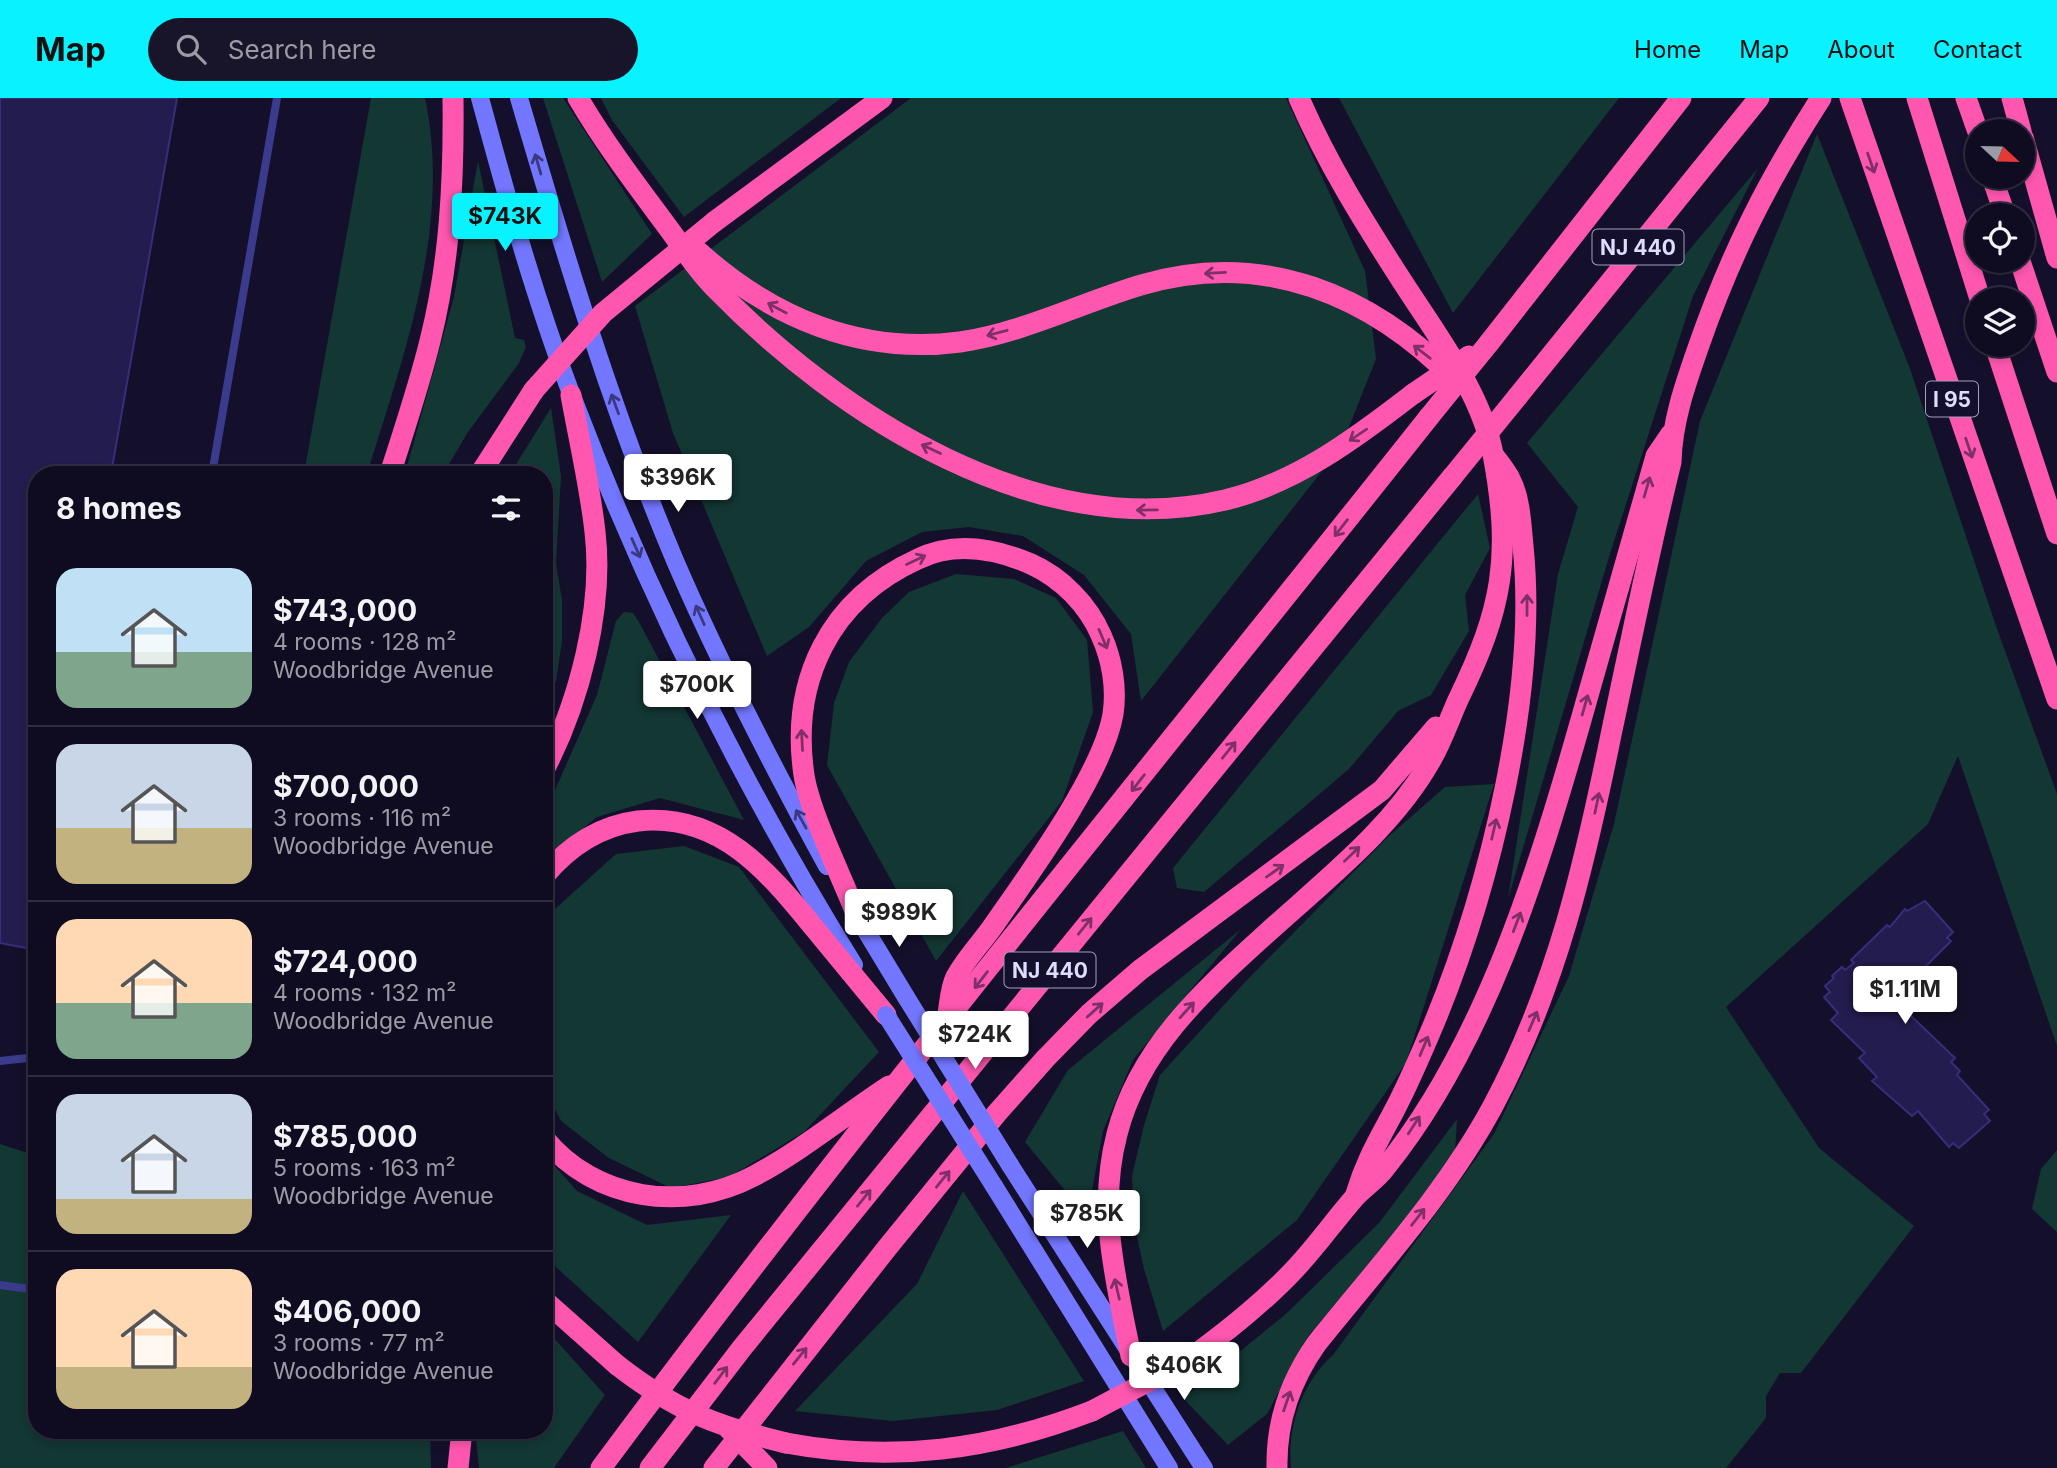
<!DOCTYPE html>
<meta charset="utf-8">
<style>
:root{--surface:#0f0c21;--page:#18152a;--text:#f1f3f6;--muted:#9b9ba5;--line:#2f2c3f;--accent:#08f3ff}
body{margin:0;font-family:Inter,sans-serif;background:var(--page);color:var(--text);height:100vh;display:flex;flex-direction:column;font-size:26px;white-space:nowrap}
*{box-sizing:border-box;margin:0}
p{font-size:23px;color:var(--muted)}
.icon{flex:none;width:38px;height:38px;fill:none;stroke:currentColor;stroke-width:2;stroke-linecap:round;stroke-linejoin:round}
.map{position:relative;flex:1;overflow:hidden}
.drawer{position:absolute;left:28px;top:368px;width:525px;height:973px;display:flex;flex-direction:column;background:var(--surface);border-radius:28px;box-shadow:0 4px 10px #0003,0 0 0 2px var(--line)}
.drawer>*{flex:none}
.needle{width:46px;rotate:112deg}
.fabs{position:absolute;left:1965px;top:21px;display:grid;gap:14px}
.fabs a{display:grid;place-items:center;width:70px;height:70px;border-radius:50%;background:var(--surface);box-shadow:0 4px 10px #0003,0 0 0 2px var(--line);font-size:35px}
.price{position:absolute;translate:-50% -60px;padding:0 16px;border-radius:7px;background:#fff;color:#222;font-size:23px;line-height:46px;filter:drop-shadow(0 2px 4px #0008)}
.price::after{content:'';position:absolute;left:50%;top:42px;width:21px;height:16px;margin-left:-10px;background:inherit;clip-path:polygon(0 0,100% 0,50% 100%)}
.price.active{background:var(--accent);color:#111}
ul{padding:0;list-style:none}
li{display:flex;align-items:center;gap:21px;height:175px;padding:0 28px}
li+li{border-top:2px solid var(--line)}
li span{display:grid;place-items:center;flex:none;width:196px;height:140px;border-radius:21px;color:#555}
li>.icon{margin-inline-start:auto}
span .icon{width:84px;height:84px;fill:#fffc;stroke-width:1}
li b{font-size:30px}
h2{display:flex;justify-content:space-between;align-items:center;height:84px;padding:0 28px;font-size:30px}
header{display:flex;align-items:center;gap:42px;box-sizing:border-box;height:98px;padding:0 35px;background:var(--accent);color:#111}
header strong{font-size:33px}
nav{display:flex;gap:38px;margin-inline-start:auto;font-size:24px}
.search{width:490px;height:63px;background:var(--page);display:flex;align-items:center;gap:18px;box-sizing:border-box;padding:0 24px;border-radius:38px;color:var(--muted);font-size:26px}
.map>svg:first-child{display:block}
.green{fill:#133733}
.building{fill:#231c4e;stroke:#382d7b;stroke-width:2}
.lines{fill:none;stroke-linecap:round;stroke-linejoin:round}
.lane{stroke:#3a3b8d;stroke-width:8}
.secondary{stroke:#7377ff;stroke-width:18}
.highway{stroke:#ff57b0;stroke-width:21}
.secondary-bridge{stroke:#7377ff;stroke-width:18}
.highway-bridge{stroke:#ff57b0;stroke-width:21}
.oneway{stroke:#7e3067}
.oneway2{stroke:#3a3980}
.labels{text-anchor:middle;dominant-baseline:central;stroke-width:5;stroke-linejoin:round;paint-order:stroke}
.shield{fill:#14102c;stroke:#a19fc0;stroke-width:2}
.shield-label{font-size:21px;font-weight:bold;fill:#dedcff}
</style>
<header>
<strong>Map</strong>
<div class="search"><svg class="icon" aria-label="search" viewBox="0 0 24 24"><circle cx="10" cy="10" r="6"/><path d="M15 15l6 6"/></svg>Search here</div>
<nav><a>Home</a><a>Map</a><a>About</a><a>Contact</a></nav>
</header>
<div class="map">
<svg width="2057" height="1370" viewBox="0 0 2057 1370">
<rect width="100%" height="100%" fill="#14102c"/>
<g class="green">
<path d="M371,0H425C452,128 404,256 367,376H304Z"/>
<path d="M543,0H563L652,136L602,184Z"/>
<path d="M601,0H841L684,119L612,22Z"/>
<path d="M911,0H1286L1365,173L1376,261L1341,349L1141,603L1131,536L1084,477L1023,438L969,429L922,434L866,463L809,529L767,558L673,335L635,208Z"/>
<path d="M1339,0H1619L1453,215Z"/>
<path d="M1817,36L1909,268L1996,528L2057,696V948L1958,658L1928,726L1726,909L1819,1050L1914,1128L1801,1275H1780L1766,1298V1320L1726,1370H1291C1287,1329 1302,1284 1333,1257L1494,1036L1569,878L1614,726L1700,323Z"/>
<path d="M478,63L515,240L524,242L526,249L519,265L468,334L443,376H405L454,199Z"/>
<path d="M1758,70L1693,198L1609,459L1508,801L1558,476L1578,409L1527,345Z"/>
<path d="M551,310L561,378L556,466L562,502V543L556,583L544,617V376H510Z"/>
<path d="M1478,396L1490,450L1465,497L1469,533L1431,597L1398,613L1349,671L1204,794L1177,790L1173,770Z"/>
<path d="M956,476L1014,481L1056,500L1087,542L1093,614L1062,703L936,863L827,667L834,605L849,564L882,520L909,494Z"/>
<path d="M624,514L633,515L639,524L744,722L660,700L597,719L544,761V717L597,597L616,523Z"/>
<path d="M1494,686L1406,965L1297,1122L1163,1233L1144,1171L1134,1125L1132,1078L1144,1027L1160,977L1245,884L1388,739L1445,689Z"/>
<path d="M684,748L739,769L879,954L804,1034L729,1079L671,1090L609,1060L561,1023L544,990L545,820L616,756Z"/>
<path d="M1241,831L1133,962L1103,1033L1087,1119L1025,1044L1068,972Z"/>
<path d="M1457,1021L1455,1056L1407,1121L1310,1236L1267,1316L1228,1347L1183,1300L1287,1215L1379,1125Z"/>
<path d="M0,1046L37,1058V1332H430L431,1370H0Z"/>
<path d="M2057,1052V1134L2032,1111L2041,1071Z"/>
<path d="M544,1056L577,1093L647,1127L731,1117L638,1244L544,1158Z"/>
<path d="M963,1093L1084,1283L997,1312L893,1323L795,1313L917,1186Z"/>
<path d="M544,1229L605,1297L554,1370H479L475,1332H544Z"/>
<path d="M1123,1333L1146,1370H1006Z"/>
</g>
<g class="building">
<path d="M0,0H177L111,376H37V852L0,845Z"/>
<path d="M1925,803L1953,834L1947,840L1951,843L1898,896L1894,891L1886,898L1905,919L1908,915L1955,960L1951,964L1960,973L1957,977L1989,1012L1984,1016L1990,1023L1959,1050L1953,1045L1949,1049L1918,1013L1912,1018L1872,983L1877,979L1859,960L1865,955L1831,922L1838,915L1824,899L1830,894L1825,888L1834,880L1832,878L1842,869L1845,872L1854,865L1851,862L1887,827L1890,829L1905,811L1907,813Z"/>
</g>
<g class="lines">
<g class="lane">
<path d="M212,376L277,0"/>
<path d="M0,963L37,959"/>
<path d="M0,1187L37,1192"/>
</g>
<g class="secondary">
<path d="M480,0C507,100 535,201 572,298C647,495 743,688 854,867"/>
<path d="M519,0C565,157 612,314 676,465C721,569 773,669 827,768"/>
<path d="M854,813L906,899"/>
<path d="M1010,1067L1204,1370"/>
<path d="M994,1088L1169,1370"/>
</g>
<g class="highway">
<path d="M578,0C605,46 637,88 669,131C683,150 697,172 714,189C839,318 1038,446 1225,402C1296,385 1356,340 1413,296"/>
<path d="M1850,0L2057,601"/>
<path d="M1917,0L1980,201"/>
<path d="M1966,0L1978,34"/>
<path d="M2012,0L2021,33"/>
<path d="M2023,39L2057,160"/>
<path d="M1992,79L2005,117"/>
<path d="M714,124L882,0"/>
<path d="M699,154C772,220 861,257 960,244C1022,235 1081,205 1141,187C1263,151 1371,196 1457,284"/>
<path d="M2020,163L2057,274"/>
<path d="M1489,245L1681,0"/>
<path d="M1995,247L2057,436"/>
<path d="M1518,298L1759,0"/>
<path d="M390,376C404,332 419,288 430,243C450,164 454,82 453,0"/>
<path d="M480,376L534,292"/>
<path d="M544,672C579,605 604,510 595,434C590,388 579,342 571,297"/>
<path d="M544,778C569,748 599,728 638,723C719,714 768,773 815,831C838,859 862,888 886,917"/>
<path d="M859,823C844,783 810,716 804,677C790,582 830,501 918,461C955,443 994,450 1031,466C1062,480 1088,507 1101,537C1112,561 1117,590 1113,616C1103,676 1027,779 991,831C980,846 965,862 956,879C950,890 950,908 947,921"/>
<path d="M544,1040C595,1103 684,1115 754,1078C801,1053 845,1017 889,988"/>
<path d="M1356,1096C1366,1063 1377,1045 1393,1015C1409,985 1422,954 1435,923C1490,789 1538,593 1523,448C1521,428 1520,399 1510,381C1506,373 1500,366 1495,359"/>
<path d="M544,1202L617,1267"/>
<path d="M1131,1258C1116,1183 1097,1112 1117,1036C1139,950 1203,893 1267,835C1324,783 1393,730 1431,662C1442,643 1449,622 1458,602C1503,510 1512,458 1493,356C1481,294 1436,236 1402,183C1364,124 1327,65 1299,0"/>
<path d="M1185,1264C1224,1236 1261,1207 1294,1172C1316,1149 1334,1123 1355,1099C1364,1089 1377,1081 1385,1070C1485,946 1538,773 1581,622C1606,534 1631,446 1656,358L1671,336"/>
<path d="M786,1345C893,1365 991,1352 1092,1313"/>
<path d="M458,1370L462,1332"/>
<path d="M601,1370C867,1012 1152,668 1429,319"/>
<path d="M650,1370L742,1250L1453,378"/>
<path d="M714,1370L887,1150L997,1015L1045,961L1089,916L1140,872L1382,692L1436,629"/>
<path d="M1277,1370C1276,1324 1290,1283 1317,1245C1378,1169 1446,1095 1493,1008C1557,888 1585,765 1612,632C1631,543 1649,453 1671,364C1672,324 1685,287 1698,250C1731,155 1767,84 1821,0"/>
</g>
<g class="secondary-bridge">
<path d="M906,899L1010,1067"/>
<path d="M886,917L994,1088"/>
</g>
<g class="highway-bridge">
<path d="M534,292L603,215L714,124"/>
<path d="M1413,296L1469,258"/>
<path d="M1429,319L1489,245"/>
<path d="M1453,378L1518,298"/>
<path d="M617,1267C675,1312 715,1328 786,1345"/>
<path d="M1092,1313L1185,1264"/>
<path d="M728,1330L767,1370"/>
</g>
</g>
<defs><path id="oneway-shaft" d="M-6 0H5M1.5-3L5.5 0L1.5 3" fill="none" stroke-width="1.6" stroke-linecap="round" stroke-linejoin="round" transform="scale(1.75)"/></defs>
<g class="oneway">
<use href="#oneway-shaft" transform="translate(1871 65) rotate(71)"/>
<use href="#oneway-shaft" transform="translate(1215 175) rotate(177)"/>
<use href="#oneway-shaft" transform="translate(777 210) rotate(-152)"/>
<use href="#oneway-shaft" transform="translate(997 235) rotate(165)"/>
<use href="#oneway-shaft" transform="translate(1422 254) rotate(-142)"/>
<use href="#oneway-shaft" transform="translate(1358 337) rotate(146)"/>
<use href="#oneway-shaft" transform="translate(1969 350) rotate(71)"/>
<use href="#oneway-shaft" transform="translate(931 351) rotate(-155)"/>
<use href="#oneway-shaft" transform="translate(1647 389) rotate(-74)"/>
<use href="#oneway-shaft" transform="translate(1147 412) rotate(179)"/>
<use href="#oneway-shaft" transform="translate(1341 430) rotate(128)"/>
<use href="#oneway-shaft" transform="translate(916 462) rotate(-25)"/>
<use href="#oneway-shaft" transform="translate(1527 507) rotate(-90)"/>
<use href="#oneway-shaft" transform="translate(1103 541) rotate(67)"/>
<use href="#oneway-shaft" transform="translate(1585 607) rotate(-74)"/>
<use href="#oneway-shaft" transform="translate(802 642) rotate(-93)"/>
<use href="#oneway-shaft" transform="translate(1229 652) rotate(-51)"/>
<use href="#oneway-shaft" transform="translate(1138 685) rotate(128)"/>
<use href="#oneway-shaft" transform="translate(1597 705) rotate(-78)"/>
<use href="#oneway-shaft" transform="translate(1494 731) rotate(-77)"/>
<use href="#oneway-shaft" transform="translate(1352 756) rotate(-44)"/>
<use href="#oneway-shaft" transform="translate(1275 773) rotate(-35)"/>
<use href="#oneway-shaft" transform="translate(1517 824) rotate(-69)"/>
<use href="#oneway-shaft" transform="translate(1085 828) rotate(-51)"/>
<use href="#oneway-shaft" transform="translate(981 882) rotate(128)"/>
<use href="#oneway-shaft" transform="translate(1095 912) rotate(-42)"/>
<use href="#oneway-shaft" transform="translate(1187 912) rotate(-48)"/>
<use href="#oneway-shaft" transform="translate(1533 923) rotate(-67)"/>
<use href="#oneway-shaft" transform="translate(1424 948) rotate(-67)"/>
<use href="#oneway-shaft" transform="translate(1414 1027) rotate(-57)"/>
<use href="#oneway-shaft" transform="translate(943 1081) rotate(-51)"/>
<use href="#oneway-shaft" transform="translate(864 1100) rotate(-51)"/>
<use href="#oneway-shaft" transform="translate(1418 1119) rotate(-52)"/>
<use href="#oneway-shaft" transform="translate(1117 1191) rotate(-103)"/>
<use href="#oneway-shaft" transform="translate(800 1258) rotate(-51)"/>
<use href="#oneway-shaft" transform="translate(721 1277) rotate(-53)"/>
<use href="#oneway-shaft" transform="translate(1287 1303) rotate(-71)"/>
</g>
<g class="oneway2">
<use href="#oneway-shaft" transform="translate(538 66) rotate(-106)"/>
<use href="#oneway-shaft" transform="translate(615 306) rotate(-110)"/>
<use href="#oneway-shaft" transform="translate(636 450) rotate(66)"/>
<use href="#oneway-shaft" transform="translate(700 517) rotate(-114)"/>
<use href="#oneway-shaft" transform="translate(801 721) rotate(-119)"/>
</g>
<g class="labels">
<g class="shield">
<rect x="1592.5" y="131.5" width="91" height="35" rx="5"/>
<rect x="1926" y="283.5" width="52" height="35" rx="5"/>
<rect x="1004.5" y="854.5" width="91" height="35" rx="5"/>
</g>
<g class="shield-label">
<text x="1638" y="149">NJ 440</text>
<text x="1952" y="301">I 95</text>
<text x="1050" y="872">NJ 440</text>
</g>
</g>
</svg>
<div class="fabs">
<a><svg class="needle" viewBox="-14 -14 28 28"><path d="M0-13l5 13h-10z" fill="#e53935"/><path d="M0 13l5-13h-10z" fill="#9b9ba5"/></svg></a>
<a><svg class="icon" aria-label="locate" viewBox="0 0 24 24"><circle cx="12" cy="12" r="6"/><path d="M12 2v4M12 18v4M2 12h4M18 12h4"/></svg></a>
<a><svg class="icon" aria-label="layers" viewBox="0 0 24 24"><path d="M12 4l9 5-9 5-9-5zM3 14l9 5 9-5"/></svg></a>
</div>
<b class="price active" style="left:505px;top:155px">$743K</b>
<b class="price" style="left:678px;top:416px">$396K</b>
<b class="price" style="left:697px;top:623px">$700K</b>
<b class="price" style="left:899px;top:851px">$989K</b>
<b class="price" style="left:1905px;top:928px">$1.11M</b>
<b class="price" style="left:975px;top:973px">$724K</b>
<b class="price" style="left:1087px;top:1152px">$785K</b>
<b class="price" style="left:1184px;top:1304px">$406K</b>
<section class="drawer">
<h2>8 homes<svg class="icon" aria-label="filters" viewBox="0 0 24 24"><path d="M4 7h16M4 17h16"/><circle cx="9" cy="7" r="2"/><circle cx="15" cy="17" r="2"/></svg></h2>
<ul>
<li><span style="background:linear-gradient(#bfe0f5 60%,#7fa58c 0)"><svg class="icon" aria-label="home" viewBox="0 0 24 24"><path d="M3 11l9-7 9 7M6 9v11h12V9"/></svg></span><div><b>$743,000</b><p>4 rooms · 128 m²</p><p>Woodbridge Avenue</p></div></li>
<li><span style="background:linear-gradient(#c9d6e8 60%,#c2b280 0)"><svg class="icon" aria-label="home" viewBox="0 0 24 24"><path d="M3 11l9-7 9 7M6 9v11h12V9"/></svg></span><div><b>$700,000</b><p>3 rooms · 116 m²</p><p>Woodbridge Avenue</p></div></li>
<li><span style="background:linear-gradient(#ffd9b3 60%,#7fa58c 0)"><svg class="icon" aria-label="home" viewBox="0 0 24 24"><path d="M3 11l9-7 9 7M6 9v11h12V9"/></svg></span><div><b>$724,000</b><p>4 rooms · 132 m²</p><p>Woodbridge Avenue</p></div></li>
<li><span style="background:linear-gradient(#c9d6e8 75%,#c2b280 0)"><svg class="icon" aria-label="home" viewBox="0 0 24 24"><path d="M3 11l9-7 9 7M6 9v11h12V9"/></svg></span><div><b>$785,000</b><p>5 rooms · 163 m²</p><p>Woodbridge Avenue</p></div></li>
<li><span style="background:linear-gradient(#ffd9b3 70%,#c2b280 0)"><svg class="icon" aria-label="home" viewBox="0 0 24 24"><path d="M3 11l9-7 9 7M6 9v11h12V9"/></svg></span><div><b>$406,000</b><p>3 rooms · 77 m²</p><p>Woodbridge Avenue</p></div></li>
</ul>
</section>
</div>
